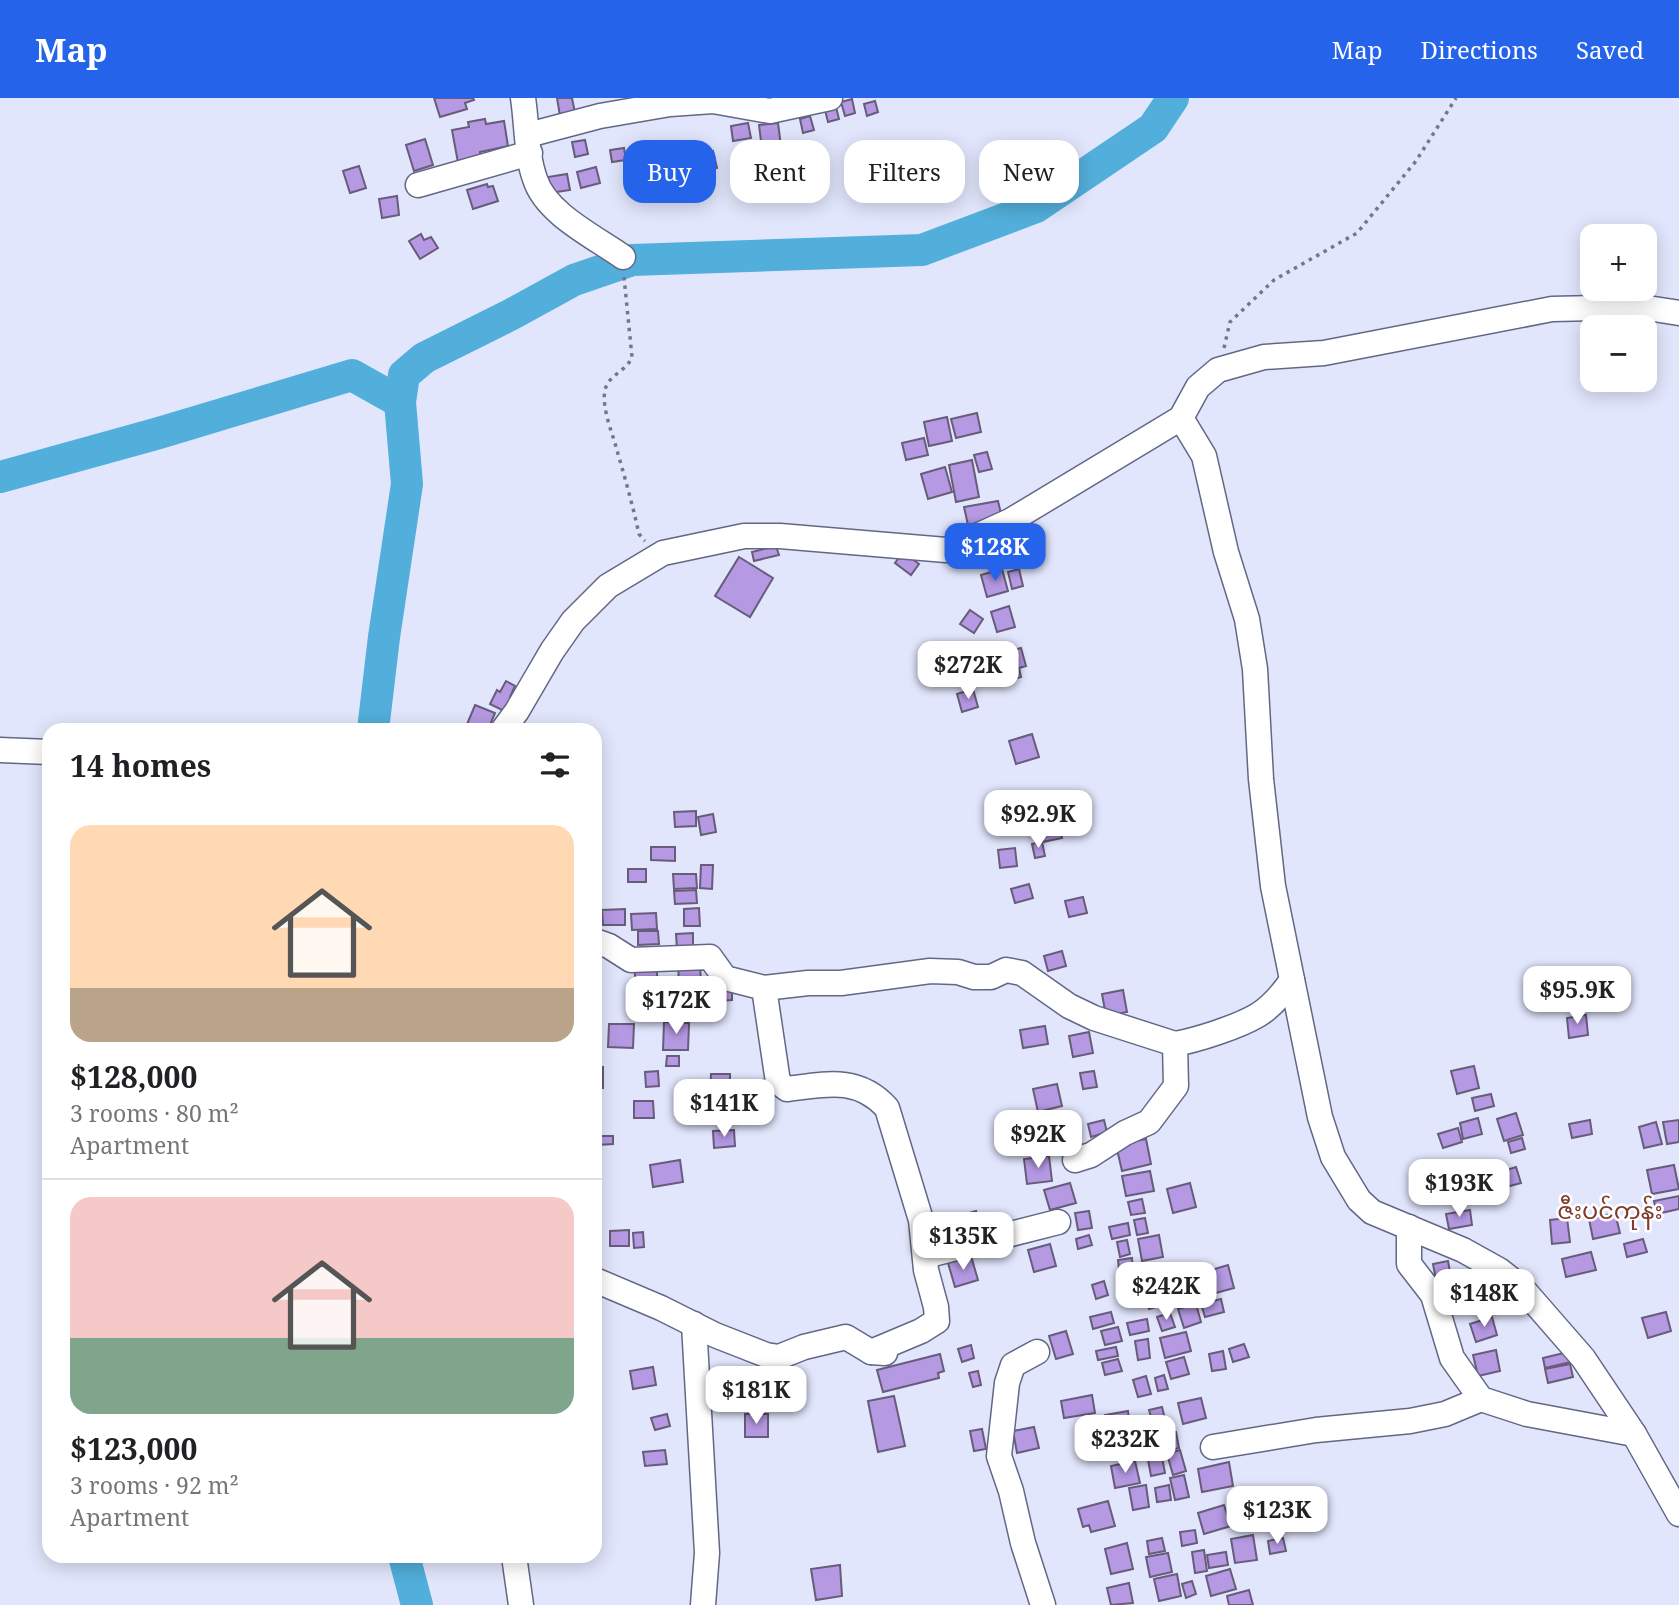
<!DOCTYPE html>
<meta charset="utf-8">
<style>
:root{--surface:#fff;--page:#f6f6f6;--text:#202124;--muted:#757577;--line:#e0e0e0;--accent:#2563eb}
body{margin:0;font-family:"Noto Serif","Noto Sans Myanmar",serif;background:var(--page);color:var(--text);height:100vh;display:flex;flex-direction:column;font-size:26px;white-space:nowrap}
*{box-sizing:border-box;margin:0}
p{font-size:23px;color:var(--muted)}
.icon{flex:none;width:38px;height:38px;fill:none;stroke:currentColor;stroke-width:2;stroke-linecap:round;stroke-linejoin:round}
.map{position:relative;flex:1;overflow:hidden}
.side{position:absolute;left:42px;top:625px;width:560px;height:840px;display:flex;flex-direction:column;background:var(--surface);border-radius:21px;box-shadow:0 4px 18px #0003}
.side>*{flex:none}
.banner{position:absolute;left:623px;top:42px;width:665px;height:63px;display:flex;gap:14px}
.controls{position:absolute;left:1580px;top:126px;display:grid;gap:14px}
.controls a{display:grid;place-items:center;width:77px;height:77px;border-radius:14px;background:var(--surface);box-shadow:0 4px 18px #0003;font-size:35px}
.price{position:absolute;translate:-50% -60px;padding:0 16px;border-radius:14px;background:#fff;color:#222;font-size:23px;line-height:46px;filter:drop-shadow(0 2px 4px #0008)}
.price::after{content:'';position:absolute;left:50%;top:42px;width:21px;height:16px;margin-left:-10px;background:inherit;clip-path:polygon(0 0,100% 0,50% 100%)}
.price.active{background:var(--accent);color:#fff}
ul{padding:0;list-style:none}
li{display:grid;align-content:center;gap:14px;height:371px;padding:0 28px}
li+li{border-top:2px solid var(--line)}
li span{display:grid;place-items:center;height:217px;border-radius:21px;color:#555}
li>.icon{margin-inline-start:auto}
span .icon{width:126px;height:126px;fill:#fffc;stroke-width:1}
li b{font-size:30px}
h2{display:flex;justify-content:space-between;align-items:center;height:84px;padding:0 28px;font-size:30px}
.pill{padding:0 24px;border-radius:21px;background:var(--surface);box-shadow:0 4px 18px #0003;font-size:24px;line-height:63px}
.pill.active{background:var(--accent);color:#fff}
header{display:flex;align-items:center;gap:42px;box-sizing:border-box;height:98px;padding:0 35px;background:var(--accent);color:#fff}
header strong{font-size:33px}
nav{display:flex;gap:38px;margin-inline-start:auto;font-size:24px}
.map>svg:first-child{display:block}
.lines{fill:none;stroke-linecap:round;stroke-linejoin:round}
.river{stroke:#52aeda;stroke-width:32}
.building{fill:#b599e3;stroke:#675c7a;stroke-width:2}
.minor-casing{stroke:#626786;stroke-width:27}
.path{stroke:#757788;stroke-width:3.5;stroke-dasharray:3.5 5;stroke-linecap:butt}
.minor{stroke:#fff;stroke-width:24}
.labels{text-anchor:middle;dominant-baseline:central;stroke-width:5;stroke-linejoin:round;paint-order:stroke}
.quarter-label{font-size:24px;fill:#803b2d;stroke:#fff}
</style>
<header>
<strong>Map</strong>
<nav><a>Map</a><a>Directions</a><a>Saved</a></nav>
</header>
<div class="map">
<svg width="1679" height="1507" viewBox="0 0 1679 1507">
<rect width="100%" height="100%" fill="#e2e6fc"/>
<g class="lines">
<g class="river">
<path d="M400,304L404,277L424,260L512,216L574,182L632,162L922,152L1036,109L1153,30L1173,0"/>
<path d="M0,379L159,335L352,277L400,304L407,386L384,539L373,632"/>
<path d="M404,1458L417,1507"/>
</g>
</g>
<g class="building">
<path d="M434,0H473L474,2L465,5L467,11L440,19Z"/>
<path d="M557,0H572L575,15L560,18Z"/>
<path d="M852,1L855,15L845,18L841,4Z"/>
<path d="M875,3L878,14L867,18L864,6Z"/>
<path d="M836,9L839,21L828,24L825,12Z"/>
<path d="M810,18L814,32L803,35L800,21Z"/>
<path d="M485,21L486,26L504,23L508,48L480,54L482,66L459,70L452,32L469,29L468,24Z"/>
<path d="M748,25L751,40L733,43L731,28Z"/>
<path d="M778,25L781,48L762,51L759,27Z"/>
<path d="M425,41L433,67L414,73L406,47Z"/>
<path d="M585,42L588,56L575,59L572,44Z"/>
<path d="M654,43L657,61L640,64L637,47Z"/>
<path d="M624,50L626,62L612,64L610,52Z"/>
<path d="M684,52L687,68L669,72L666,55Z"/>
<path d="M713,53L717,70L697,74L694,57Z"/>
<path d="M359,68L366,90L350,95L343,73Z"/>
<path d="M596,69L600,85L581,90L577,74Z"/>
<path d="M567,76L570,92L550,95L548,79Z"/>
<path d="M487,86L488,89L493,88L498,103L473,111L467,92Z"/>
<path d="M397,98L399,117L382,120L379,101Z"/>
<path d="M421,136L424,142L431,139L438,150L420,161L409,143Z"/>
<path d="M977,315L981,334L956,340L951,321Z"/>
<path d="M947,319L952,343L929,348L924,324Z"/>
<path d="M924,340L928,357L906,362L902,345Z"/>
<path d="M987,354L992,371L979,374L974,357Z"/>
<path d="M972,362L979,399L956,404L949,367Z"/>
<path d="M945,369L952,394L928,401L921,376Z"/>
<path d="M998,403L1002,420L968,427L964,409Z"/>
<path d="M776,448L779,457L754,463L752,454Z"/>
<path d="M903,454L919,466L911,477L895,465Z"/>
<path d="M739,459L773,480L750,519L715,498Z"/>
<path d="M1002,471L1008,493L987,499L981,477Z"/>
<path d="M1019,471L1023,488L1012,491L1008,474Z"/>
<path d="M1009,508L1015,529L997,534L991,514Z"/>
<path d="M970,512L983,521L974,535L960,526Z"/>
<path d="M1021,550L1026,568L1019,570L1021,579L1005,583L998,556Z"/>
<path d="M506,583L515,588L510,599L514,602L508,615L490,606L497,592L500,594Z"/>
<path d="M973,591L978,609L962,614L957,596Z"/>
<path d="M475,607L495,615L488,632L465,631Z"/>
<path d="M1032,636L1039,659L1016,666L1009,643Z"/>
<path d="M1022,696L1025,711L1004,714L1001,700Z"/>
<path d="M1055,706L1060,725L1036,732L1031,712Z"/>
<path d="M696,713V728L675,729L674,714Z"/>
<path d="M713,716L716,734L701,737L698,719Z"/>
<path d="M1060,731L1062,740L1043,744L1041,735Z"/>
<path d="M1042,744L1045,758L1035,760L1032,746Z"/>
<path d="M651,749H675V763L651,762Z"/>
<path d="M1015,750L1017,768L1000,770L998,752Z"/>
<path d="M701,767H713L712,791L700,790Z"/>
<rect x="628" y="771" width="18" height="13"/>
<path d="M673,776H696L697,790L674,791Z"/>
<path d="M1029,786L1033,800L1015,805L1011,791Z"/>
<path d="M696,792L697,805L675,806L674,793Z"/>
<path d="M1083,799L1087,815L1069,819L1065,803Z"/>
<path d="M699,810L700,828H684V811Z"/>
<path d="M625,811V827H603L602,812Z"/>
<path d="M656,815L657,831L632,832L631,816Z"/>
<path d="M638,833H658L659,846L638,847Z"/>
<path d="M693,835V851L677,852L676,836Z"/>
<path d="M1062,853L1066,868L1048,873L1044,858Z"/>
<path d="M700,862L701,888L679,889L678,863Z"/>
<path d="M656,865L658,886L636,888L634,867Z"/>
<path d="M732,885V902L716,903V886Z"/>
<path d="M1123,892L1127,914L1106,918L1102,896Z"/>
<path d="M1586,917L1588,937L1569,940L1567,920Z"/>
<path d="M664,924L689,925L688,952H663Z"/>
<path d="M609,926H634L633,950L608,949Z"/>
<path d="M1045,928L1048,946L1023,950L1020,932Z"/>
<path d="M1089,934L1093,955L1073,959L1069,938Z"/>
<path d="M667,958H679V968H666Z"/>
<path d="M1474,968L1479,990L1457,996L1451,973Z"/>
<rect x="595" y="969" width="8" height="21"/>
<path d="M658,973L659,988L646,989L645,974Z"/>
<path d="M1094,973L1097,989L1083,991L1080,975Z"/>
<path d="M711,976H730V998L710,997Z"/>
<path d="M767,981L770,994L750,998L748,985Z"/>
<path d="M1057,986L1062,1008L1038,1014L1033,991Z"/>
<path d="M1491,996L1494,1008L1475,1013L1472,1000Z"/>
<path d="M634,1003H653L654,1020H634Z"/>
<path d="M1516,1015L1523,1037L1504,1043L1497,1021Z"/>
<path d="M1478,1020L1482,1036L1463,1041L1460,1025Z"/>
<path d="M1104,1022L1107,1034L1091,1039L1088,1026Z"/>
<path d="M1590,1022L1592,1036L1572,1040L1569,1026Z"/>
<path d="M1679,1022V1044L1667,1046L1663,1024Z"/>
<path d="M1656,1024L1662,1046L1644,1050L1639,1029Z"/>
<path d="M1458,1030L1462,1044L1443,1050L1438,1036Z"/>
<path d="M734,1032L735,1048L714,1050L713,1033Z"/>
<path d="M1079,1036L1083,1053L1068,1057L1063,1041Z"/>
<path d="M598,1038H613V1046L598,1047Z"/>
<path d="M1522,1040L1525,1051L1511,1055L1508,1044Z"/>
<path d="M1146,1041L1151,1066L1122,1073L1116,1047Z"/>
<path d="M1049,1058L1052,1083L1027,1086L1024,1061Z"/>
<path d="M680,1062L683,1084L653,1089L650,1067Z"/>
<path d="M1674,1067L1679,1091L1652,1096L1647,1072Z"/>
<path d="M1516,1069L1521,1085L1499,1091L1494,1076Z"/>
<path d="M1150,1073L1154,1093L1126,1098L1122,1078Z"/>
<path d="M1464,1073L1470,1094L1451,1100L1445,1078Z"/>
<path d="M1070,1085L1076,1105L1050,1112L1044,1092Z"/>
<path d="M1190,1085L1196,1109L1173,1115L1167,1091Z"/>
<path d="M1679,1098V1111L1657,1116L1654,1103Z"/>
<path d="M1142,1101L1145,1115L1131,1117L1128,1104Z"/>
<path d="M1470,1112L1472,1127L1449,1131L1446,1116Z"/>
<path d="M976,1113L983,1136L955,1144L949,1121Z"/>
<path d="M1089,1113L1092,1130L1078,1132L1075,1115Z"/>
<path d="M1615,1115L1620,1135L1593,1141L1589,1121Z"/>
<path d="M1145,1120L1148,1135L1137,1137L1134,1122Z"/>
<path d="M1567,1120L1570,1144L1552,1146L1550,1122Z"/>
<path d="M1128,1125L1130,1137L1112,1141L1109,1129Z"/>
<path d="M629,1132V1148H610V1133Z"/>
<path d="M643,1134L644,1149L634,1150L633,1135Z"/>
<path d="M1089,1137L1092,1147L1078,1151L1076,1141Z"/>
<path d="M1159,1137L1163,1159L1142,1163L1138,1141Z"/>
<path d="M1643,1141L1647,1154L1627,1159L1624,1146Z"/>
<path d="M1127,1142L1130,1156L1120,1159L1117,1144Z"/>
<path d="M1050,1146L1056,1168L1034,1174L1028,1152Z"/>
<path d="M1591,1154L1596,1172L1566,1179L1562,1161Z"/>
<path d="M971,1158L978,1182L955,1189L948,1165Z"/>
<path d="M1132,1160L1133,1171L1119,1172L1118,1162Z"/>
<path d="M1448,1163L1451,1179L1436,1182L1433,1166Z"/>
<path d="M1153,1167L1157,1176L1142,1182L1138,1172Z"/>
<path d="M1228,1167L1234,1190L1201,1199L1195,1177Z"/>
<path d="M1189,1179L1194,1201L1180,1204L1175,1182Z"/>
<path d="M1104,1183L1108,1197L1096,1201L1092,1187Z"/>
<path d="M1168,1184L1174,1204L1149,1211L1143,1191Z"/>
<path d="M1494,1191L1499,1209L1485,1213L1480,1195Z"/>
<path d="M1221,1201L1224,1214L1205,1219L1201,1206Z"/>
<path d="M1196,1206L1201,1224L1184,1230L1178,1211Z"/>
<path d="M1111,1214L1114,1225L1093,1231L1090,1219Z"/>
<path d="M1666,1214L1671,1233L1648,1240L1642,1220Z"/>
<path d="M1170,1215L1175,1229L1162,1233L1157,1219Z"/>
<path d="M1492,1219L1497,1237L1476,1244L1470,1226Z"/>
<path d="M1147,1221L1149,1233L1130,1237L1127,1225Z"/>
<path d="M1118,1229L1122,1243L1105,1247L1101,1233Z"/>
<path d="M1066,1233L1073,1256L1056,1261L1049,1238Z"/>
<path d="M1186,1234L1191,1253L1165,1260L1160,1240Z"/>
<path d="M1148,1241L1150,1260L1138,1262L1135,1243Z"/>
<path d="M1244,1246L1249,1259L1233,1264L1229,1251Z"/>
<path d="M971,1247L974,1260L962,1264L958,1251Z"/>
<path d="M1116,1249L1118,1258L1098,1262L1096,1253Z"/>
<path d="M1496,1252L1500,1273L1478,1278L1473,1257Z"/>
<path d="M1223,1253L1226,1271L1212,1273L1209,1256Z"/>
<path d="M1568,1254L1571,1264L1545,1270L1543,1260Z"/>
<path d="M940,1256L944,1273L938,1275L939,1280L883,1294L877,1272Z"/>
<path d="M1184,1259L1189,1276L1171,1281L1166,1264Z"/>
<path d="M1118,1261L1122,1273L1105,1277L1102,1265Z"/>
<path d="M1570,1266L1573,1279L1548,1285L1545,1271Z"/>
<path d="M653,1269L656,1287L633,1291L630,1273Z"/>
<path d="M978,1273L981,1287L973,1289L969,1275Z"/>
<path d="M1164,1277L1168,1291L1158,1293L1155,1280Z"/>
<path d="M1146,1278L1151,1296L1138,1299L1133,1282Z"/>
<path d="M1092,1297L1095,1315L1064,1320L1061,1303Z"/>
<path d="M894,1298L905,1348L878,1354L868,1303Z"/>
<path d="M1201,1300L1206,1320L1183,1326L1178,1305Z"/>
<path d="M1162,1309L1167,1329L1155,1333L1149,1312Z"/>
<path d="M1128,1313L1129,1322L1106,1325L1105,1317Z"/>
<path d="M667,1316L670,1328L655,1332L651,1320Z"/>
<rect x="745" y="1316" width="23" height="23"/>
<path d="M1034,1329L1039,1350L1017,1355L1013,1333Z"/>
<path d="M982,1331L986,1351L974,1353L970,1333Z"/>
<path d="M1176,1334L1179,1350L1166,1353L1163,1337Z"/>
<path d="M665,1352L667,1366L645,1368L643,1354Z"/>
<path d="M1180,1352L1186,1373L1173,1377L1167,1356Z"/>
<path d="M1161,1354L1165,1375L1151,1378L1147,1356Z"/>
<path d="M1135,1363L1140,1385L1115,1390L1111,1368Z"/>
<path d="M1229,1364L1233,1388L1202,1394L1198,1371Z"/>
<path d="M1184,1377L1189,1399L1175,1402L1170,1380Z"/>
<path d="M1146,1387L1149,1409L1133,1412L1129,1390Z"/>
<path d="M1169,1387L1171,1402L1157,1404L1155,1390Z"/>
<path d="M1108,1403L1115,1428L1091,1434L1089,1427L1083,1429L1078,1411Z"/>
<path d="M1224,1407L1231,1428L1204,1436L1198,1415Z"/>
<path d="M1195,1432L1197,1445L1182,1448L1180,1434Z"/>
<path d="M1253,1437L1257,1462L1235,1465L1231,1441Z"/>
<path d="M1162,1440L1165,1453L1149,1456L1147,1443Z"/>
<path d="M1283,1440L1286,1453L1270,1456L1268,1443Z"/>
<path d="M1127,1445L1133,1471L1111,1476L1105,1451Z"/>
<path d="M1204,1452L1207,1473L1195,1475L1192,1454Z"/>
<path d="M1226,1454L1228,1467L1209,1470L1207,1457Z"/>
<path d="M1168,1455L1172,1474L1150,1479L1146,1459Z"/>
<path d="M840,1467L842,1498L816,1502L811,1471Z"/>
<path d="M1230,1471L1236,1491L1211,1498L1206,1478Z"/>
<path d="M1177,1476L1181,1498L1159,1503L1154,1481Z"/>
<path d="M1192,1483L1196,1496L1186,1500L1182,1486Z"/>
<path d="M1129,1485L1133,1505L1111,1507L1107,1490Z"/>
<path d="M1249,1492L1253,1507H1229L1227,1498Z"/>
</g>
<g class="lines">
<g class="minor-casing">
<g id="minor">
<path d="M523,0C527,26 526,56 535,81C546,116 595,139 623,159"/>
<path d="M528,37L600,18L670,6L713,3L770,13L830,0"/>
<path d="M418,87L530,55"/>
<path d="M1181,320L1204,358L1226,454L1247,521L1255,571L1261,681L1273,788L1320,1019L1333,1059L1359,1102L1372,1114L1463,1152L1499,1172L1522,1190L1583,1260L1634,1336L1679,1416"/>
<path d="M503,632L517,613L552,553L573,523L608,488L663,455L744,438H780L946,452L1010,423L1181,320L1198,289L1218,272L1264,259L1324,255L1552,211L1641,209L1679,215"/>
<path d="M0,652L49,654"/>
<path d="M595,843L609,848L631,862L710,859L725,880L764,890L778,984L787,991C826,986 858,978 887,1010L921,1122L926,1172L936,1209L937,1223L921,1233L871,1254"/>
<path d="M764,890L808,885H841L930,873L958,874L974,879H991L1006,872L1022,875L1069,908L1094,920L1175,946"/>
<path d="M1075,1062L1091,1057L1125,1035L1149,1024L1176,988L1175,946C1197,942 1238,929 1258,917C1271,909 1283,895 1292,882"/>
<path d="M1409,1129V1166L1433,1197L1452,1260L1481,1301L1527,1316L1634,1336"/>
<path d="M925,1158L1058,1124"/>
<path d="M595,1182L661,1210L715,1237L766,1257L779,1259L804,1249L846,1239L871,1254L885,1255"/>
<path d="M694,1226L707,1455L703,1507"/>
<path d="M1037,1254L1013,1267L1007,1285L999,1358L1011,1393L1023,1445L1043,1507"/>
<path d="M1213,1349L1316,1332L1410,1323L1445,1316L1481,1301"/>
<path d="M514,1458L521,1507"/>
</g>
</g>
<g class="path">
<path d="M624,179L632,259C627,273 608,277 605,292C601,310 614,339 618,356C626,383 633,409 639,436L645,443"/>
<path d="M1224,250L1230,224L1274,182L1357,135L1416,63L1456,0"/>
</g>
<use href="#minor" class="minor"/>
</g>
<g class="labels">
<g class="quarter-label">
<text x="1610" y="1111">ဇီးပင်ကုန်း</text>
</g>
</g>
</svg>
<div class="controls">
<a>+</a>
<a>−</a>
</div>
<b class="price active" style="left:995px;top:485px">$128K</b>
<b class="price" style="left:968px;top:603px">$272K</b>
<b class="price" style="left:1038px;top:752px">$92.9K</b>
<b class="price" style="left:1577px;top:928px">$95.9K</b>
<b class="price" style="left:676px;top:938px">$172K</b>
<b class="price" style="left:724px;top:1041px">$141K</b>
<b class="price" style="left:1038px;top:1072px">$92K</b>
<b class="price" style="left:1459px;top:1121px">$193K</b>
<b class="price" style="left:963px;top:1174px">$135K</b>
<b class="price" style="left:1166px;top:1224px">$242K</b>
<b class="price" style="left:1484px;top:1231px">$148K</b>
<b class="price" style="left:756px;top:1328px">$181K</b>
<b class="price" style="left:1125px;top:1377px">$232K</b>
<b class="price" style="left:1277px;top:1448px">$123K</b>
<div class="banner">
<a class="pill active">Buy</a>
<a class="pill">Rent</a>
<a class="pill">Filters</a>
<a class="pill">New</a>
</div>
<section class="side">
<h2>14 homes<svg class="icon" aria-label="filters" viewBox="0 0 24 24"><path d="M4 7h16M4 17h16"/><circle cx="9" cy="7" r="2"/><circle cx="15" cy="17" r="2"/></svg></h2>
<ul>
<li><span style="background:linear-gradient(#ffd9b3 75%,#b9a48a 0)"><svg class="icon" aria-label="home" viewBox="0 0 24 24"><path d="M3 11l9-7 9 7M6 9v11h12V9"/></svg></span><div><b>$128,000</b><p>3 rooms · 80 m²</p><p>Apartment</p></div></li>
<li><span style="background:linear-gradient(#f6c9c9 65%,#7fa58c 0)"><svg class="icon" aria-label="home" viewBox="0 0 24 24"><path d="M3 11l9-7 9 7M6 9v11h12V9"/></svg></span><div><b>$123,000</b><p>3 rooms · 92 m²</p><p>Apartment</p></div></li>
</ul>
</section>
</div>
